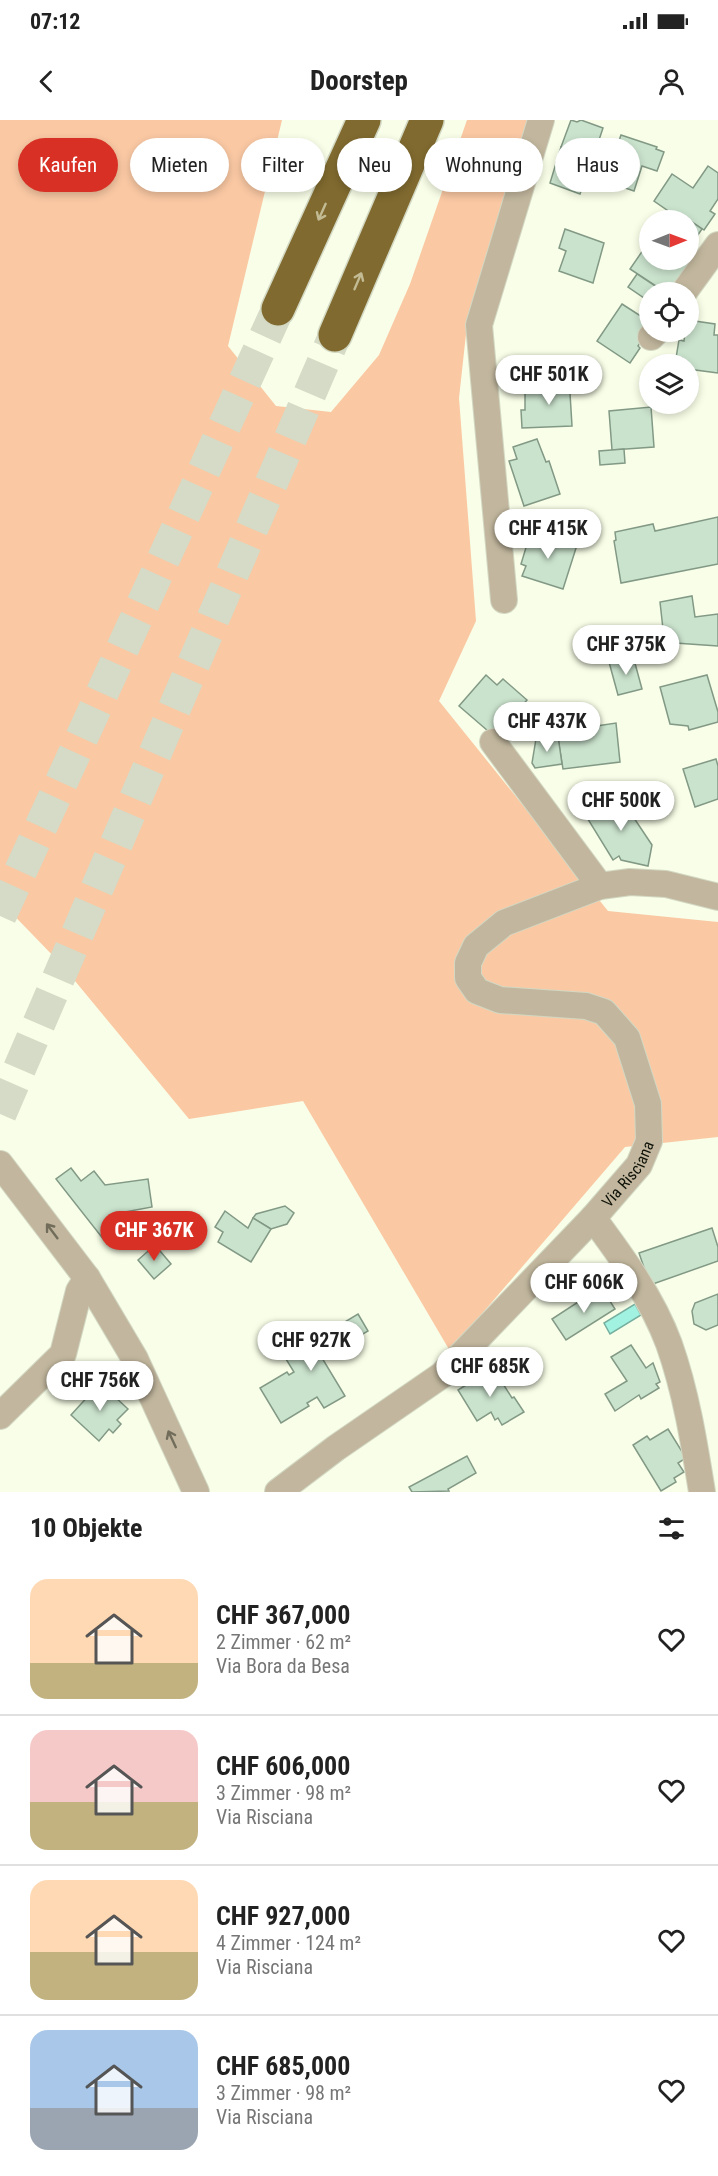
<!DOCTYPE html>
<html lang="de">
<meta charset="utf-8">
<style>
:root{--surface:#fff;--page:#f6f6f6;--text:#222;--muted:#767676;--line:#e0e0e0;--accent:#d93025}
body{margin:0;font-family:"Roboto Condensed",sans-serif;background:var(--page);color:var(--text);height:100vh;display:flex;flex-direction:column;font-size:22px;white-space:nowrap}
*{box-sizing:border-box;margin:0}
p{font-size:20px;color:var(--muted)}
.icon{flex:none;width:33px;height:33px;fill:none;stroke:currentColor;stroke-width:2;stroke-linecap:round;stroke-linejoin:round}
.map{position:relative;height:1372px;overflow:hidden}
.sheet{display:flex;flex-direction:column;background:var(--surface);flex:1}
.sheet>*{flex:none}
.hud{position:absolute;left:18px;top:18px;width:682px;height:54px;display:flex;gap:12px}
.needle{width:39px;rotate:89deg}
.controls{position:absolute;left:639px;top:90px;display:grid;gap:12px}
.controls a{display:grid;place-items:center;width:60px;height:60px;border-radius:50%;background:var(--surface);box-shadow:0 3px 9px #0003;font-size:30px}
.price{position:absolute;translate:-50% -51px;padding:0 14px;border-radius:21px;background:#fff;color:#222;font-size:20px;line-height:39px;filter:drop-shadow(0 2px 3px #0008)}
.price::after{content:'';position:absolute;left:50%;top:36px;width:18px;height:14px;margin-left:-9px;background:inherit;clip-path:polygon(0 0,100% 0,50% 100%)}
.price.active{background:var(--accent);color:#fff}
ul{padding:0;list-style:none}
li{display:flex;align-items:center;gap:18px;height:150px;padding:0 30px}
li+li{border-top:2px solid var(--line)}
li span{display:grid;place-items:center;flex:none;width:168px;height:120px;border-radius:18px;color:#555}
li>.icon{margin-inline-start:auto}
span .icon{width:72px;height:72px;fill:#fffc;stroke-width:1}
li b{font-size:26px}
h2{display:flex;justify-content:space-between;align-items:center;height:72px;padding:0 30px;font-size:26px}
.pill{padding:0 21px;border-radius:27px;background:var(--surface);box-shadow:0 3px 9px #0003;font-size:21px;line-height:54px}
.pill.active{background:var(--accent);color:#fff}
.status{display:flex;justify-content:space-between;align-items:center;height:42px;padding:0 30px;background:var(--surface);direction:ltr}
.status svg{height:16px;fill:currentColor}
header{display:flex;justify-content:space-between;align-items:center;height:78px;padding:0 30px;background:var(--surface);font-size:27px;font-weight:700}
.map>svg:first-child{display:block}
.green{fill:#fac8a3}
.water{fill:#a2f2e1;stroke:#76afa0;stroke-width:1.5}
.building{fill:#cae3cd;stroke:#829985;stroke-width:1.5}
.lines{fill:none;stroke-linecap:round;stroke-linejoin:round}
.highway-tunnel{stroke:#d5dbc6;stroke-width:33;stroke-dasharray:33 16;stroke-linecap:butt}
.minor-casing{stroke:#d3d8c3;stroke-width:28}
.highway-casing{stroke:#d3d8c3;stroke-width:36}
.minor{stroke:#c2b79e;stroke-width:26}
.highway{stroke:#806a2f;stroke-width:33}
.oneway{stroke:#c2bb94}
.oneway2{stroke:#716d5a}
.labels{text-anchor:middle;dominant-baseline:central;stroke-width:6;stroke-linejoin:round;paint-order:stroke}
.street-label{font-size:16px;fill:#0f1208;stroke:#f8fee7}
</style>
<div class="status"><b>07:12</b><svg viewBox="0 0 49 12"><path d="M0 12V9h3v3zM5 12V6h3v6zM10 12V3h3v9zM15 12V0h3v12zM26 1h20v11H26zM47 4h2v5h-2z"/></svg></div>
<header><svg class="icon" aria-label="back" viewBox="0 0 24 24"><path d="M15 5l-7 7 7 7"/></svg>Doorstep<svg class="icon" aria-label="person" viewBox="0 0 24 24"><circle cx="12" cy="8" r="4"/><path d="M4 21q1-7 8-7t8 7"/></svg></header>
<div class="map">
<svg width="718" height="1372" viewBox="0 0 718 1372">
<rect width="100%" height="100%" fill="#f8fee7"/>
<path class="green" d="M0,0H282L228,226L276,286L331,292L379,235L410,164L467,0H530L467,205L459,278L476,501L439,581L608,791L718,802V1017L625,1027L450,1231L303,981L189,999L61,844L0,781Z"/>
<path class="water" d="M635,1184L641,1195L610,1214L604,1203Z"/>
<g class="building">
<path d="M571,0L577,2L581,0L603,8L593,38L561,27Z"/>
<path d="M621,15L657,27L656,29L664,32L657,51L642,46L634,71L605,61Z"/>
<path d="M561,27L593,38L580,74L550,63Z"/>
<path d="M708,46L718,53V79L710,91L715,94L704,110L683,96L680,99L654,81L672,54L693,68Z"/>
<path d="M683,96L702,109L693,122L688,119V100H677Z"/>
<path d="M565,109L604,123L593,163L559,151L566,131L559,128Z"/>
<path d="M650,120V140H688V135L695,140L676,172H665L630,149Z"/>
<path d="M637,154L661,170L660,172H650V182L628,167Z"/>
<path d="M622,184L650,202V209L638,226L640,228L630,243L597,221Z"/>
<path d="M688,200L715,204L714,215H718V253L688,249V244H681L682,238H676L679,220L684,221L685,212H688Z"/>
<path d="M569,257L572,306L522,308L521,290H525V273H541V267H549V258Z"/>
<path d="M651,287L654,327L612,330L609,291Z"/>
<path d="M537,319L546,342L549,341L560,374L524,386L509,341L517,339L513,327Z"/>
<path d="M624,329L625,343L600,345L599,331Z"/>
<path d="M718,397V444L621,463L614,421L616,420L615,412L653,404L655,411Z"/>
<path d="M531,411L577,425L563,469L522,456L526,446L521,444Z"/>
<path d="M692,476L695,497L718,494V526L661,522L663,509L660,482Z"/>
<path d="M633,536L642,569L618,575L609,542Z"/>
<path d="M486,555L497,565L503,559L527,580L518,590L525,596L502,623L459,586Z"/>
<path d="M707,555L718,592V602L689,610L688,606L670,604L660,567Z"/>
<path d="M616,603L620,642L563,649L557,612Z"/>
<path d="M558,616L562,644L535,648L532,643L536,619Z"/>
<path d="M716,639L718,646V679L695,687L683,649Z"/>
<path d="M618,674L652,725L648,746L621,740L619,736L613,740L586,696Z"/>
<path d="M71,1048L81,1061L94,1051L105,1065L148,1059L152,1087L125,1092L131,1098L104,1120L56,1059Z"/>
<path d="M285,1086L294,1093L287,1104L271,1109L253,1098L256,1094Z"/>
<path d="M225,1091L248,1108L253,1098L271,1109L251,1142L218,1122L223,1112L215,1107Z"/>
<path d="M712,1108L718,1127V1141L650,1165L639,1133Z"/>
<path d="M155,1125L171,1144L154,1159L138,1140Z"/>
<path d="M601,1167L615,1189L566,1220L552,1199Z"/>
<path d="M718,1174V1205L706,1210L694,1204L692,1191L695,1183Z"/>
<path d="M358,1194L368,1211L322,1238L345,1276L324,1288L317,1277L307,1283L309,1286L281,1303L260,1268L287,1252L289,1255L294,1252L281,1231L296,1222L300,1229Z"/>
<path d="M631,1225L646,1248L653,1243L660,1262L656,1264L659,1268L641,1279L639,1275L615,1291L605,1274L627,1261L611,1237Z"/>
<path d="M493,1248L512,1278L514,1277L524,1292L502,1305L498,1298L495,1300L491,1292L477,1301L458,1270Z"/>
<path d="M100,1263L128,1289L117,1300L121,1304L113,1313L109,1309L99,1321L71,1295Z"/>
<path d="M668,1309L686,1338L678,1343L684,1352L674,1358L676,1362L661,1371L633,1325L647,1316L650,1320Z"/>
<path d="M467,1336L476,1353L448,1369L449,1371L412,1372L409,1367Z"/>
</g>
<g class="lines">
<g class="highway-tunnel">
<path d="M0,796L278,189"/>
<path d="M0,994L335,215"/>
</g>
<g class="minor-casing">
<g id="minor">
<path d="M684,172L718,125"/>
<path d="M651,217L656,212"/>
<path d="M504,480L479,205L541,0"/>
<path d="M493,622L600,766"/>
<path d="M0,1044L87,1158L135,1239L196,1372"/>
<path d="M593,1098C622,1137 652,1178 669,1224C686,1272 694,1322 702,1372"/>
<path d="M0,1296L63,1234L79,1171L87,1158"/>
<path id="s1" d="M278,1372L336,1328L442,1255L593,1098L639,1045L649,1021L648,984L627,918L604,892L586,886L500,880L477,871L468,858V843L476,826L504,803L600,766L630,762L666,764L718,777"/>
</g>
</g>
<g class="highway-casing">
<g id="highway">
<path d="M278,189L364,0"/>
<path d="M335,215L427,0"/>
</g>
</g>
<use href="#minor" class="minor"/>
<use href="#highway" class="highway"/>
</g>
<defs><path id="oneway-shaft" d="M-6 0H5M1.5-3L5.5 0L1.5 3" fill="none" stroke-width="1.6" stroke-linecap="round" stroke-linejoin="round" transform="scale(1.5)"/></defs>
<g class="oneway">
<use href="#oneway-shaft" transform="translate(322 92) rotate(114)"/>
<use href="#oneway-shaft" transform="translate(358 161) rotate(-67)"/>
</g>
<g class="oneway2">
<use href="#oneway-shaft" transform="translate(52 1111) rotate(-127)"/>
<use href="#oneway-shaft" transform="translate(172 1319) rotate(-115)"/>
</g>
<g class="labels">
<g class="street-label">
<text stroke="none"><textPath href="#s1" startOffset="476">Via Risciana</textPath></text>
</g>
</g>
</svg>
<div class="controls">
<a><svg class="needle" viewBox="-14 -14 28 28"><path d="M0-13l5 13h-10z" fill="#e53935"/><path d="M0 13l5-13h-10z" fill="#767676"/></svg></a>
<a><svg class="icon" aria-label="locate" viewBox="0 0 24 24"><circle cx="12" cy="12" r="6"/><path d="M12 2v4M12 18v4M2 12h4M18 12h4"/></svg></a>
<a><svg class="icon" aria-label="layers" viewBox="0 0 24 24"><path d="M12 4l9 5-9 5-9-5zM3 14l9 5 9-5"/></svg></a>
</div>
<b class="price" style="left:549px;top:286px">CHF 501K</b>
<b class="price" style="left:548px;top:440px">CHF 415K</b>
<b class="price" style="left:626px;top:556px">CHF 375K</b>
<b class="price" style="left:547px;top:633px">CHF 437K</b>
<b class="price" style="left:621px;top:712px">CHF 500K</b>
<b class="price active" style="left:154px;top:1142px">CHF 367K</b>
<b class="price" style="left:584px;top:1194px">CHF 606K</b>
<b class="price" style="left:311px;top:1252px">CHF 927K</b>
<b class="price" style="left:490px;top:1278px">CHF 685K</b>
<b class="price" style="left:100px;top:1292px">CHF 756K</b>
<div class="hud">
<a class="pill active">Kaufen</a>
<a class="pill">Mieten</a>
<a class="pill">Filter</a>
<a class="pill">Neu</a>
<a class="pill">Wohnung</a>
<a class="pill">Haus</a>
</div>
</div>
<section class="sheet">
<h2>10 Objekte<svg class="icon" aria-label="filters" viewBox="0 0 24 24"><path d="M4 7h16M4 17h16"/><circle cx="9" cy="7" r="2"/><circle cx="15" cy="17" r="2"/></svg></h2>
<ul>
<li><span style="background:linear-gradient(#ffd9b3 70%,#c2b280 0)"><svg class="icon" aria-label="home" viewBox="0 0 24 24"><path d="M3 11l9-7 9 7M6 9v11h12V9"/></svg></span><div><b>CHF 367,000</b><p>2 Zimmer · 62 m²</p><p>Via Bora da Besa</p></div><svg class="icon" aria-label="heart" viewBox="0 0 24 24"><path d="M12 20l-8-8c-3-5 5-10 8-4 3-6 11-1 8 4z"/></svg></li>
<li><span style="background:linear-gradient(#f6c9c9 60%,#c2b280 0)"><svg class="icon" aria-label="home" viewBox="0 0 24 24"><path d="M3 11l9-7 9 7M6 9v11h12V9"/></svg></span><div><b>CHF 606,000</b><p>3 Zimmer · 98 m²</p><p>Via Risciana</p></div><svg class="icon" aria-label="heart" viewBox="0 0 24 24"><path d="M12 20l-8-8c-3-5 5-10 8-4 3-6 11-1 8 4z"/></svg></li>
<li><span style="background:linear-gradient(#ffd9b3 60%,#c2b280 0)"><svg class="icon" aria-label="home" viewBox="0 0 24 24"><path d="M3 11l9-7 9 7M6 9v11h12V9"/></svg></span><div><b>CHF 927,000</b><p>4 Zimmer · 124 m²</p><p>Via Risciana</p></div><svg class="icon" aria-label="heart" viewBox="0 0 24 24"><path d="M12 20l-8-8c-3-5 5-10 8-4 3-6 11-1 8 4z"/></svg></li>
<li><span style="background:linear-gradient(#a9c7e8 65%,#9aa5b1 0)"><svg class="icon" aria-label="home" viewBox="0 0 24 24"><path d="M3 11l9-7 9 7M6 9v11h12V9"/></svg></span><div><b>CHF 685,000</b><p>3 Zimmer · 98 m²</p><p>Via Risciana</p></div><svg class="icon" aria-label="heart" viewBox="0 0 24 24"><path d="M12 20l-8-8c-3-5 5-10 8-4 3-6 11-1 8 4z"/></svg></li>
</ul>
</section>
